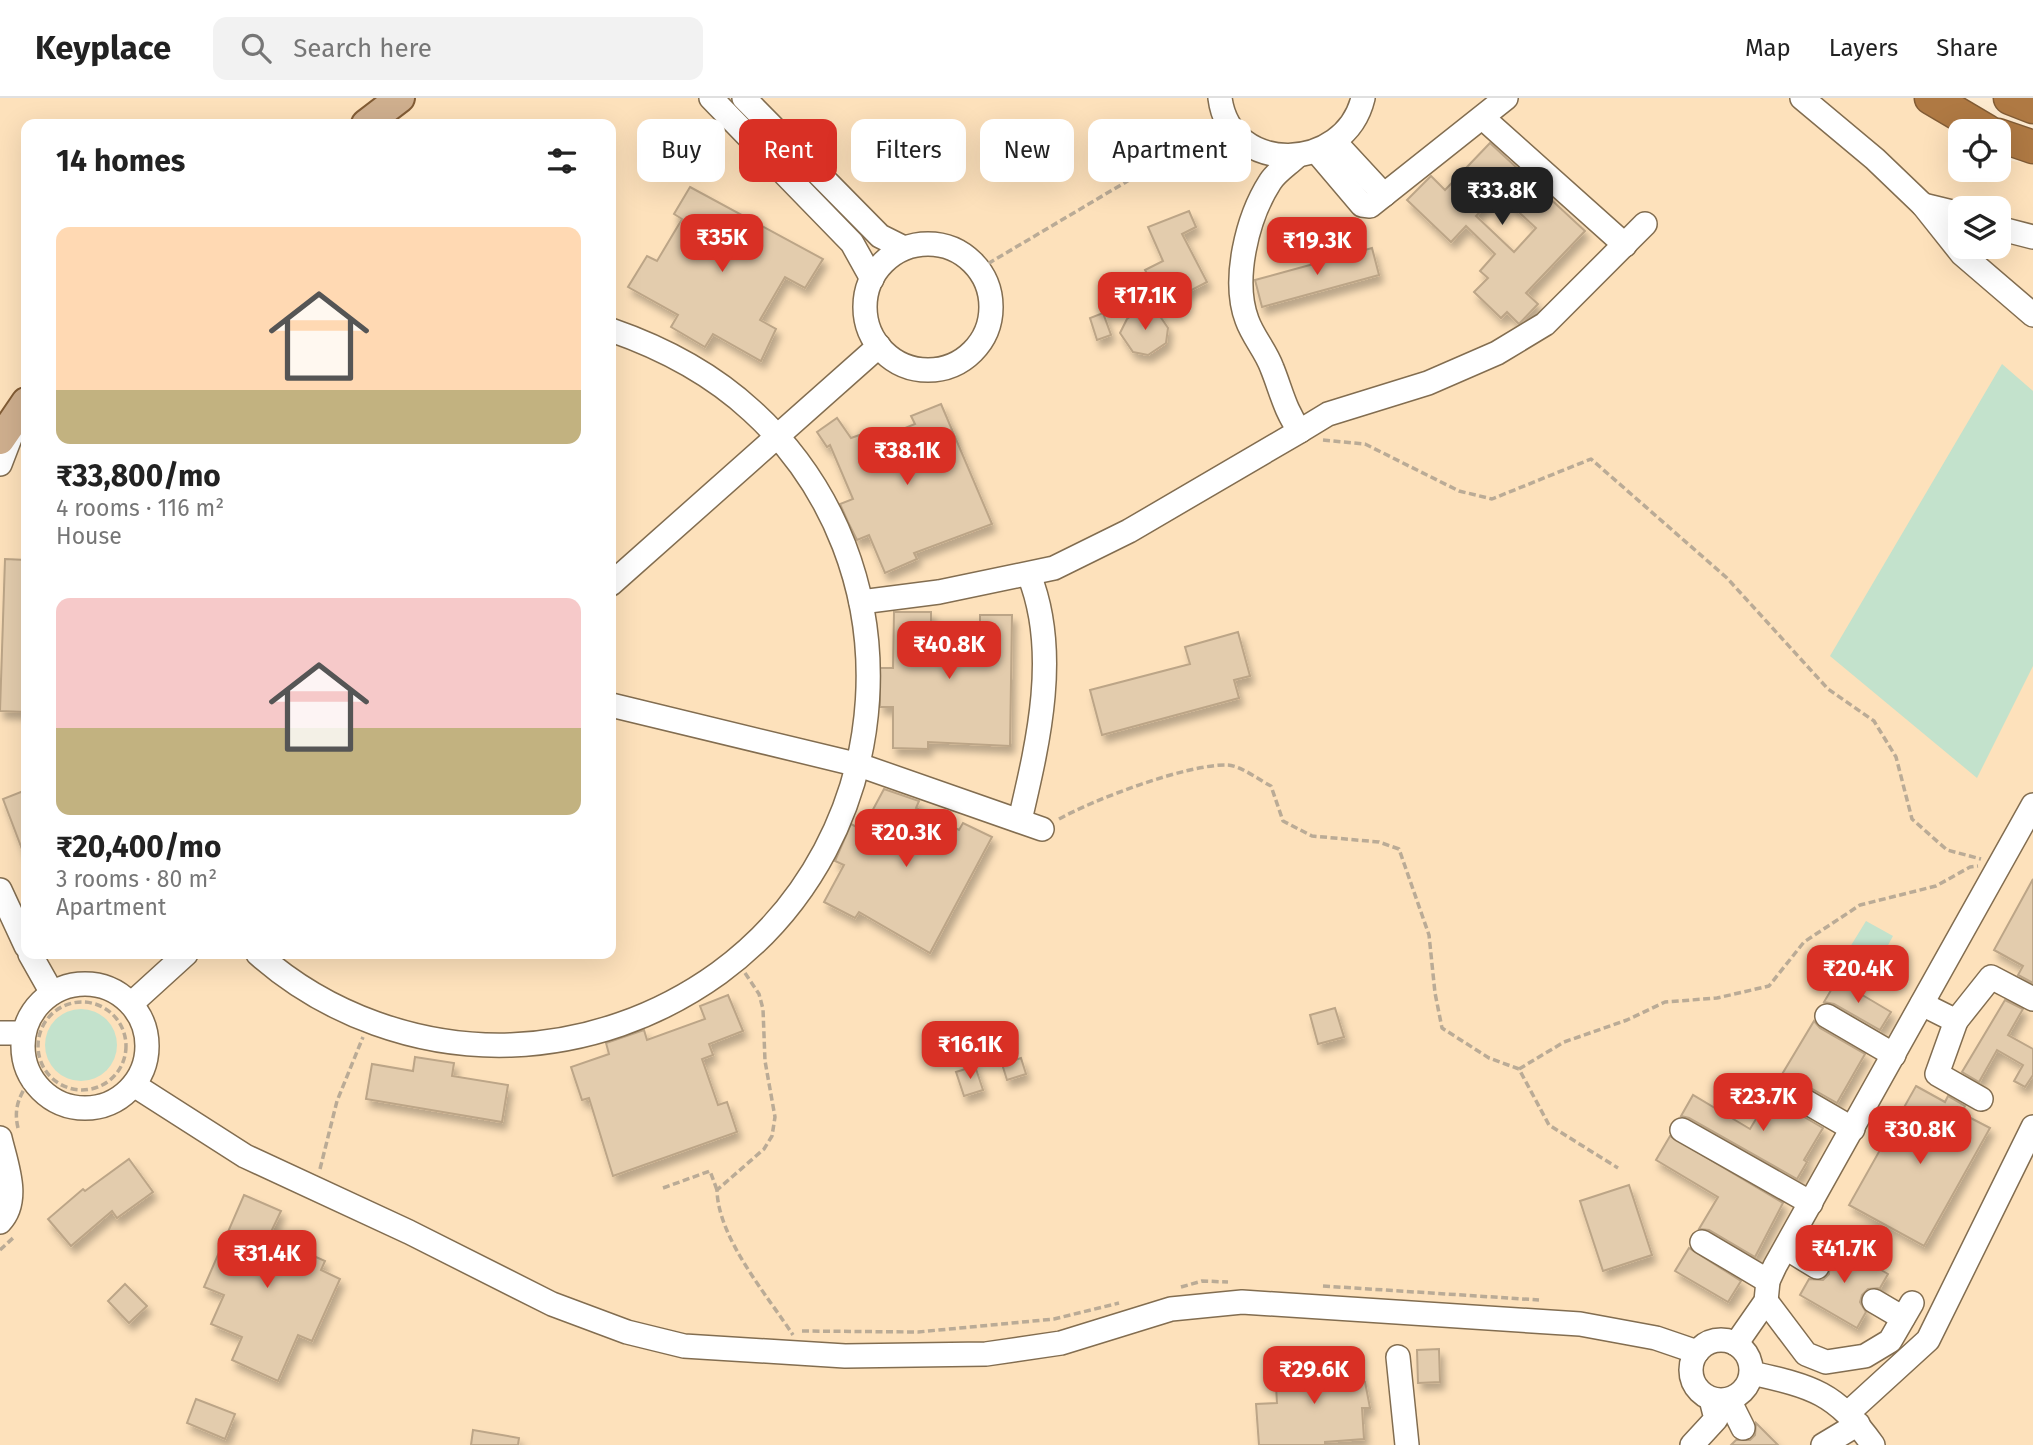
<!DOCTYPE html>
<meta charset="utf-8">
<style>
:root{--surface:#fff;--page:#f2f2f2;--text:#222;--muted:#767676;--line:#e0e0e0;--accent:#d93025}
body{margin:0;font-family:"Fira Sans",sans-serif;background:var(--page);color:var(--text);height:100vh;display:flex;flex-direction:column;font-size:26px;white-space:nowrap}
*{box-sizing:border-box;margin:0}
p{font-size:23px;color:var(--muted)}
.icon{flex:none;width:38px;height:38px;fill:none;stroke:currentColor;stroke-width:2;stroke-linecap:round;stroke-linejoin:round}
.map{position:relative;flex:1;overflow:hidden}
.drawer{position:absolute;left:21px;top:21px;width:595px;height:840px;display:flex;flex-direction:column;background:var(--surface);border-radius:14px;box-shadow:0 7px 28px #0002}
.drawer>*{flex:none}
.top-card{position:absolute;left:637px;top:21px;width:665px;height:63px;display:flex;gap:14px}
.tools{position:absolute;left:1948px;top:21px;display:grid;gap:14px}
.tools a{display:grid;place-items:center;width:63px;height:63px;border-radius:14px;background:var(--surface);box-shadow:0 7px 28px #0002;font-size:35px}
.price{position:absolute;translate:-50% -60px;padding:0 16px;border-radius:14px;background:var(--accent);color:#fff;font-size:23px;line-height:46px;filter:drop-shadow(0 2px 4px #0008)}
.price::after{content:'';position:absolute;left:50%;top:42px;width:21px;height:16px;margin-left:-10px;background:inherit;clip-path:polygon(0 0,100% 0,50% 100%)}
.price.selected{background:#222;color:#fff}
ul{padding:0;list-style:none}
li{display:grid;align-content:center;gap:14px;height:371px;padding:0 35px}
li span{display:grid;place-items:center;height:217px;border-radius:14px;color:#555}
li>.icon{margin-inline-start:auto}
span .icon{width:126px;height:126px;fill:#fffc;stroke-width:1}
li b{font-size:30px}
h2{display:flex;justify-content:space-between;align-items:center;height:84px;padding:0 35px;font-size:30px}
.tag{padding:0 24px;border-radius:14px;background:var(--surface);box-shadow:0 7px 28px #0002;font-size:24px;line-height:63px}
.tag.selected{background:var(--accent);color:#fff}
header{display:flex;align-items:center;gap:42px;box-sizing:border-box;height:98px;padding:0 35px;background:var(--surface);border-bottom:2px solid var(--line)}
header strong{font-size:33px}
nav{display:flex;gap:38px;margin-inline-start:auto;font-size:24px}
.search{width:490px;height:63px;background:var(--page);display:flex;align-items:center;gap:18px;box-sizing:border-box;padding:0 24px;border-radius:14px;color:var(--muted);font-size:26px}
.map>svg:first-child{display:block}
.built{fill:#fde1bb;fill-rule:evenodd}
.green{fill:#c3e2cc}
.building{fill:#e3ccad;stroke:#bca587;stroke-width:2;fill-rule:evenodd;filter:url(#shadow)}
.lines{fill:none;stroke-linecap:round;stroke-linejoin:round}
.minor-casing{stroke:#826d50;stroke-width:26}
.major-casing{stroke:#825c35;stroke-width:32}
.highway-casing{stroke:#825c35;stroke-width:35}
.path{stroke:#baab96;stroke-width:3.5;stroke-dasharray:7 3.5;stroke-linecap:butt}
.minor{stroke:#fff;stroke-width:23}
.major{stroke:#cfaf8e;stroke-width:28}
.highway{stroke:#af7943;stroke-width:32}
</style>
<header>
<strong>Keyplace</strong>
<div class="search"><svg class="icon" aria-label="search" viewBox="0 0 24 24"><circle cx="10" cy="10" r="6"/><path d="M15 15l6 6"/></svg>Search here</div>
<nav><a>Map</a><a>Layers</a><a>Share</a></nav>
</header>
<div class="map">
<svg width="2033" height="1347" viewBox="0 0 2033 1347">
<defs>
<filter id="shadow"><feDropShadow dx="4" dy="7" stdDeviation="3.5" flood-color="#0004"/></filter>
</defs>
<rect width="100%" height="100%" fill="#fdead0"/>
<path class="built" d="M0,0H1950L1960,33V72H1998L1999,61L2033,66V1347H0ZM26,26H611V856H26ZM1960,110H1998V149H1960Z"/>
<g class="green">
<path d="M2002,266L2033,293V568L1977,680L1830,558Z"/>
<path d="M1866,823L1893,838L1875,871L1847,854Z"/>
<circle cx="81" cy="947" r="36"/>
</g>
<g class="building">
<path d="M1490,45L1585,133L1526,195L1538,206L1519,226L1507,214L1501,220L1474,194L1488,180L1480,173L1495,156L1466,128L1451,144L1407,102L1431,78L1445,92ZM1498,95L1536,130L1514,154L1476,118Z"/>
<path d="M690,89L823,161L805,190L785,179L760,222L776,231L761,263L713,236L705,249L671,229L678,217L628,189L647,158L657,163L682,121L674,116Z"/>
<path d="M1189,113L1196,129L1182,136L1207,184L1163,207L1145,172L1163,163L1148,129Z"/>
<path d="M1372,150L1379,177L1262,209L1255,182Z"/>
<path d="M1155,211L1168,230L1166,245L1148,257L1133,254L1120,235L1127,221L1139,212Z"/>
<path d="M1103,215L1111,237L1097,242L1090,220Z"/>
<path d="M941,306L992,426L914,455L917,461L885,475L869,437L857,442L848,424L840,406L853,401L830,347L827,349L817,334L837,320L851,340L865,335L869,345L915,326L911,318Z"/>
<path d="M5,461L26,462V614L0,613Z"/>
<path d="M894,514H931V525L980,526V517H1012L1010,648L928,644V651L893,650V609H880V570H893Z"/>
<path d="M1238,534L1250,578L1234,582L1239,600L1102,637L1090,592L1190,566L1185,549Z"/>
<path d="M884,691L919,703L916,710L959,732L963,725L992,739L930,855L859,814L855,820L824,804L844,767L835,763L851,726L862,732Z"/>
<path d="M26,692V759H25L3,701Z"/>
<path d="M2033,781V885L2018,877L2023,868L1994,852Z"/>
<path d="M1837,882L1891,914L1880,932L1834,906L1824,904Z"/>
<path d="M728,897L743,933L709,946L713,957L702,961L718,1007L727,1004L737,1034L613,1078L589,1000L582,1002L571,969L609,956L606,945L644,932L647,942L705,921L700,908Z"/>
<path d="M2005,902L2023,911L2008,937L2033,951V977L2025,989L2014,983L2023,967L1997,952L1979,984L1962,974Z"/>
<path d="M1335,910L1344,939L1318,946L1310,917Z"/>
<path d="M1814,923L1820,930L1865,956L1837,1005L1791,979L1781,978Z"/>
<path d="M415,959L454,965L452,978L508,987L502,1024L366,1001L372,966L413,973Z"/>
<path d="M1021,960L1026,976L1007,982L1002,966Z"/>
<path d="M975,968L983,992L964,998L956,974Z"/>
<path d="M1916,988L1945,1004L1948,998L1965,1008L1961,1015L1990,1030L1924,1148L1849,1107Z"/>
<path d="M1771,996L1777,1003L1823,1030L1804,1062L1807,1064L1797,1081L1689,1020L1681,1018L1693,997L1750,1031Z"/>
<path d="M1670,1038L1783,1105L1755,1159L1709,1132L1699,1131L1718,1099L1656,1062Z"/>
<path d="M129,1061L153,1094L117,1120L112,1113L71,1148L48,1121L83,1091L85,1093Z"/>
<path d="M1629,1087L1652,1157L1603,1173L1580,1103Z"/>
<path d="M244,1097L281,1113L269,1138L325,1163L321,1172L340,1181L312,1243L298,1237L278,1283L232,1262L242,1239L211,1226L224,1197L204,1189Z"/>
<path d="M1832,1143L1888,1176L1880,1190L1868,1191L1862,1197L1860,1204L1866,1214L1857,1230L1800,1197L1809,1181L1823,1182L1829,1176L1830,1163L1824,1157Z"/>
<path d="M1689,1150L1741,1183L1728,1204L1675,1173Z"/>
<path d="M125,1186L147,1208L129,1225L108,1203Z"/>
<path d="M1439,1251L1440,1284L1418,1285L1417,1252Z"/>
<path d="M1336,1259V1263L1353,1269L1365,1284L1370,1310H1362L1364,1341L1325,1344V1347H1259L1256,1306L1277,1305L1275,1271L1312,1268L1311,1261Z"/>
<path d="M196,1301L235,1316L225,1341L187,1325Z"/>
<path d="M1756,1325L1778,1347H1731L1736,1342H1750L1755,1337Z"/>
<path d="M473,1332L519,1340L518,1347H471Z"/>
</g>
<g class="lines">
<g class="minor-casing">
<g id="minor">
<path d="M711,0L852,145L872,181"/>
<path d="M744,0L880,138L904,150"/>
<path d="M1220,0C1230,78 1345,75 1363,0"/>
<path d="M1802,0L1875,61L1923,107L1962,156L2033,217"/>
<path d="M1483,20L1625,147"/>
<path d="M1335,44L1384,97"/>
<path d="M1317,54L1362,107L1370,108L1506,0"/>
<path d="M1923,107L1960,116"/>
<path d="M1998,130L2033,139"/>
<circle cx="928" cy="209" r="63"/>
<path d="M1300,333L1328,316L1428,285L1497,255L1545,226L1645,126"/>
<path d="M0,366L15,327"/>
<path d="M611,486L879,248"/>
<path d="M861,504L939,494L1054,470L1129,433L1300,333C1285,313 1281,292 1272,270C1266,253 1253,239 1247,222C1232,182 1247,120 1270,84C1276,74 1289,66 1297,58"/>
<path d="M611,607L859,667L1042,731"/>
<path d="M1020,722C1038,645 1060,554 1029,477"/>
<path d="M0,792L26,848"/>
<path d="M30,856L52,895"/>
<path d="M258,856C327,917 419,950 511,947C586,944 658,919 719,875C902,741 921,467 752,313C711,275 663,250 611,232"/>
<circle cx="85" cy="948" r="62"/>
<path d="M131,906L186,856"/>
<path d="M1922,906L1956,923L1991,879L2033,901"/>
<path d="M1827,918L1894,957"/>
<path d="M1956,923L1937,976L1981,1001"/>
<path d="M0,935H23"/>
<path d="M134,987L245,1058L409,1134L552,1206L627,1234L684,1248L845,1258L986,1256L1061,1245L1171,1211L1242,1204L1580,1226L1656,1240L1697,1254"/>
<path d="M1784,991L1853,1031"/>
<path d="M1682,1032L1811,1105"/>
<path d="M0,1040C6,1066 21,1102 0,1124"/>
<path d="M1702,1144L1768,1183"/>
<path d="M1786,1150L1817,1169"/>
<path d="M1766,1203L1806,1256L1826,1264L1865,1258L1890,1243L1912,1205"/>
<path d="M1874,1203L1903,1220"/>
<circle cx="1721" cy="1272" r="30"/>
<path d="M1736,1246L1766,1203L1768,1183L1775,1168L2033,707"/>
<path d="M1398,1259L1407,1347"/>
<path d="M1752,1275C1813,1289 1835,1294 1873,1347"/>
<path d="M1729,1302L1743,1330"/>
<path d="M1848,1315L1928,1242L2033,1029"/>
<path d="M1692,1347L1716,1321L1711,1301"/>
<path d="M1823,1347L1858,1326"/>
</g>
</g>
<g class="major-casing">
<g id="major">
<path d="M366,26L400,0"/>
<path d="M0,342L26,304"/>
</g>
</g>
<g class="highway-casing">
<g id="highway">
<path d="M1931,0L1987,33"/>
<path d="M2010,0L2033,9"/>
<path d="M1998,37L2033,49"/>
</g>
</g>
<g class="path">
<path d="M979,171L1212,33"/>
<path d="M1323,342L1365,346L1459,393L1492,401L1591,361L1727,480L1828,591L1874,623L1896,659L1912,721L1947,752L1981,761"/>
<path d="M1059,721C1095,701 1187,666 1227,667C1240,667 1259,682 1271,688L1283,723L1312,738L1379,744L1399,751L1429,837L1435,895L1442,930L1489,960L1519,971L1549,1027L1618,1070"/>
<path d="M745,875L759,896L763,911L765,963L775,1019L772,1038L764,1051L717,1092C718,1140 767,1197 793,1237"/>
<circle cx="82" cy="948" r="44"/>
<path d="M1519,971L1564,944L1627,922L1665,904L1717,900L1769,888L1804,844L1860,807L1936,788L1970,769L1978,768"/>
<path d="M18,1030C13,1009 20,997 31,980"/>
<path d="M320,1071L337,1003L363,939"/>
<path d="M663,1090L710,1073L717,1092"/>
<path d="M0,1152L13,1140"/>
<path d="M1323,1188L1539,1202"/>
<path d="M1181,1189L1202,1183L1228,1184"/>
<path d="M802,1233L918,1234L1054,1221L1119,1205"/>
</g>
<use href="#minor" class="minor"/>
<use href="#major" class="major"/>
<use href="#highway" class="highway"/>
</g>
</svg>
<div class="tools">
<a><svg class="icon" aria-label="locate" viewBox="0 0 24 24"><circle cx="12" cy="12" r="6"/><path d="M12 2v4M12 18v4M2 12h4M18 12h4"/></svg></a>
<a><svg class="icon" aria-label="layers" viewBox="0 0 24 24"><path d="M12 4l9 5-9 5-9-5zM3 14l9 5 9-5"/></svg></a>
</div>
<b class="price selected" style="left:1502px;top:129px">₹33.8K</b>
<b class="price" style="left:722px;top:176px">₹35K</b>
<b class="price" style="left:1317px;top:179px">₹19.3K</b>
<b class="price" style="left:1145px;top:234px">₹17.1K</b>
<b class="price" style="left:907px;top:389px">₹38.1K</b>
<b class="price" style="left:949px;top:583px">₹40.8K</b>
<b class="price" style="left:906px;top:771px">₹20.3K</b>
<b class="price" style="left:1858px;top:907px">₹20.4K</b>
<b class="price" style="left:970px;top:983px">₹16.1K</b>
<b class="price" style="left:1763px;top:1035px">₹23.7K</b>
<b class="price" style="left:1920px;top:1068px">₹30.8K</b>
<b class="price" style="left:1844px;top:1187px">₹41.7K</b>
<b class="price" style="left:267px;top:1192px">₹31.4K</b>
<b class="price" style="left:1314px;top:1308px">₹29.6K</b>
<div class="top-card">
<a class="tag">Buy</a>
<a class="tag selected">Rent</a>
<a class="tag">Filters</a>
<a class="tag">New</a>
<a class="tag">Apartment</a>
</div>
<section class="drawer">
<h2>14 homes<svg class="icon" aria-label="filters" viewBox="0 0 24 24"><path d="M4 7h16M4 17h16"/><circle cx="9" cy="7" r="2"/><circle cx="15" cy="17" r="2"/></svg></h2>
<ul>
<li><span style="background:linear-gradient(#ffd9b3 75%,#c2b280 0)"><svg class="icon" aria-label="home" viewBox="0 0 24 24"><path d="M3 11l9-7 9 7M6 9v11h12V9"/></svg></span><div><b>₹33,800/mo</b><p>4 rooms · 116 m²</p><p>House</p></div></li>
<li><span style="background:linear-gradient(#f6c9c9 60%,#c2b280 0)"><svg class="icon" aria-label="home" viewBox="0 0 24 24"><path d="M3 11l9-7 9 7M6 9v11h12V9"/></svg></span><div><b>₹20,400/mo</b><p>3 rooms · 80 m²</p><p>Apartment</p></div></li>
</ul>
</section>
</div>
